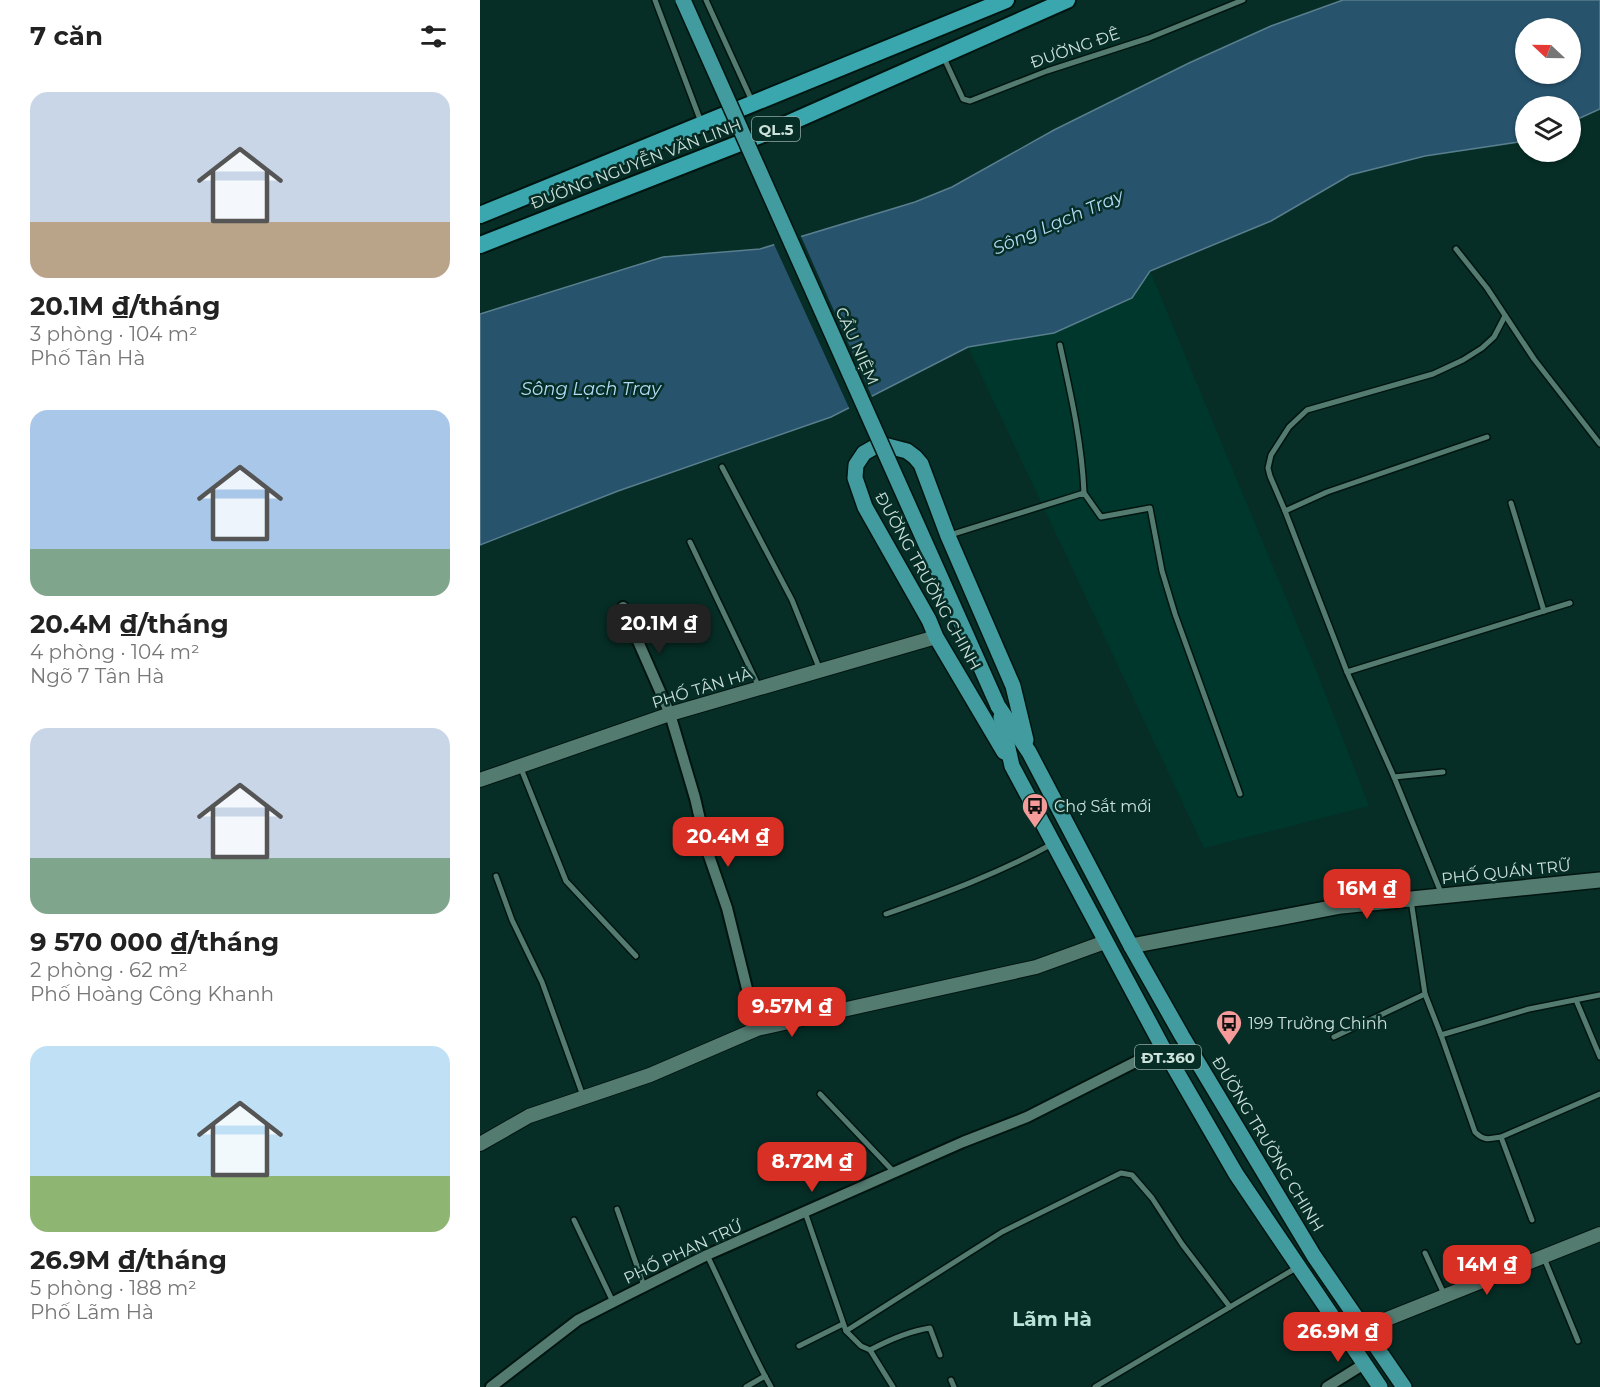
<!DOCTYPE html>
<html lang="vi">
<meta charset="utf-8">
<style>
:root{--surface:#fff;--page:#f2f2f2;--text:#222;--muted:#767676;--accent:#d93025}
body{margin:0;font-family:Montserrat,sans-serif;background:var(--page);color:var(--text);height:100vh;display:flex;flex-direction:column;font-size:22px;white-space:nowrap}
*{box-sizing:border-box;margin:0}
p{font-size:20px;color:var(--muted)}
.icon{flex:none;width:33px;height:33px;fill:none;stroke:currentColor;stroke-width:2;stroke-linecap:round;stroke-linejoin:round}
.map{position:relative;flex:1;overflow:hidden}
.details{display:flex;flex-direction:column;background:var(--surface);width:480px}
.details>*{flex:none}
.needle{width:39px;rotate:292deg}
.controls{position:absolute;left:1035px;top:18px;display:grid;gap:12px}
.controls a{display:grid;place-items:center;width:66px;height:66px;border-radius:50%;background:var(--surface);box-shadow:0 2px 4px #0004;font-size:30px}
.price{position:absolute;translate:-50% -51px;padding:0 14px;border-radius:12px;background:var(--accent);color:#fff;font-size:20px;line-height:39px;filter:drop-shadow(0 2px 3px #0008)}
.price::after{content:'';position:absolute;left:50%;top:36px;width:18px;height:14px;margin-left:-9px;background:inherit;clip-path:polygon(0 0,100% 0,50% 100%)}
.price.selected{background:#222;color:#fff}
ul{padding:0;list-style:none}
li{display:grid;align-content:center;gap:12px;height:318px;padding:0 30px}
li span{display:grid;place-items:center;height:186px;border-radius:18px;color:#555}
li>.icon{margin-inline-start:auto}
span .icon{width:108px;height:108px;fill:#fffc;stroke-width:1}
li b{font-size:26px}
h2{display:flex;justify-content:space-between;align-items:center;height:72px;padding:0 30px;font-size:26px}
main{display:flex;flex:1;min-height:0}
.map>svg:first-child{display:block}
.built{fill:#00372c}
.water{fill:#27536d;stroke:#597e8e;stroke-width:1.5;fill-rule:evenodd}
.pier{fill:#062e26}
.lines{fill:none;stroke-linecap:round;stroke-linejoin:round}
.service-casing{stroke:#00150f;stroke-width:8}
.minor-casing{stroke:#00150f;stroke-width:14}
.tertiary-casing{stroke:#00150f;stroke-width:16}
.secondary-casing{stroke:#00150f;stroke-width:18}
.primary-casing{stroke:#00150f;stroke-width:18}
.trunk-casing{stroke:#00150f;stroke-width:20}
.service{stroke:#547b70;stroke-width:5}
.minor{stroke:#547b70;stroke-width:10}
.tertiary{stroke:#547b70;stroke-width:14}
.secondary{stroke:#547b70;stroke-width:15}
.primary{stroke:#419b9f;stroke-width:15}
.trunk{stroke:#3aa6ae;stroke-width:16}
.primary-bridge-casing{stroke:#00150f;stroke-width:18;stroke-linecap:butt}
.primary-bridge{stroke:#419b9f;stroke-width:15}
.labels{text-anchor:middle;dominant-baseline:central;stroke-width:5;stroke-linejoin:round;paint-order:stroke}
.shield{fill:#062e26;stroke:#91aba5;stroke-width:1.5}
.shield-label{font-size:15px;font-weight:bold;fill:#cde1db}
.street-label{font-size:16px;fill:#cde1db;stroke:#062e26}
.poi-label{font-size:16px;fill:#cde1db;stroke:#062e26;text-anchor:start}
.water-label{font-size:18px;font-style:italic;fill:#b2dbf6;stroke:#062e26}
.quarter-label{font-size:20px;font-weight:bold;fill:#bae4d8;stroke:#062e26}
</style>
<main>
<section class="details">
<h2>7 căn<svg class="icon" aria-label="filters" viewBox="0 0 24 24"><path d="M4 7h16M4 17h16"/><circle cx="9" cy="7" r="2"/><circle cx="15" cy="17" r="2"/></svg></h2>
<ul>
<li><span style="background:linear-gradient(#c9d6e8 70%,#b9a48a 0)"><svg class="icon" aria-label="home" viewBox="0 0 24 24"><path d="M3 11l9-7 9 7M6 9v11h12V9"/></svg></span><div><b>20.1M ₫/tháng</b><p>3 phòng · 104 m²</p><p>Phố Tân Hà</p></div></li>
<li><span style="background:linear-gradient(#a9c7e8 75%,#7fa58c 0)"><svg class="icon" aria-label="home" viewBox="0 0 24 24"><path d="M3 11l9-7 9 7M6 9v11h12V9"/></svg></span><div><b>20.4M ₫/tháng</b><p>4 phòng · 104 m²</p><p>Ngõ 7 Tân Hà</p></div></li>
<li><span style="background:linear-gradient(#c9d6e8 70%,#7fa58c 0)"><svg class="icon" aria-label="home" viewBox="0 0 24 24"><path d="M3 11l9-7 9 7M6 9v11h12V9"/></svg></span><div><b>9 570 000 ₫/tháng</b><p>2 phòng · 62 m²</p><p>Phố Hoàng Công Khanh</p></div></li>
<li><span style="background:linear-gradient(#bfe0f5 70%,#8fb573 0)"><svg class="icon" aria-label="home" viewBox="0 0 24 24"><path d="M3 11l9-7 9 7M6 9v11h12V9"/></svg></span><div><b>26.9M ₫/tháng</b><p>5 phòng · 188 m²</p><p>Phố Lãm Hà</p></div></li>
</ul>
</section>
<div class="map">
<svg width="1120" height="1387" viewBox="0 0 1120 1387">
<rect width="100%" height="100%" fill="#062e26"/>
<path class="built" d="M670,271L834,665L889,806L724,848L488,347L574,333L652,298Z"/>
<path class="water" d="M863,0H1120V109L1091,122L1090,106H1046L1045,141L945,156L870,175L791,221L670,271L652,298L574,333L488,347L351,417L138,491L0,545V314L183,257L280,249L435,202L472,187L574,130L709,63L791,26ZM1046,28H1090V74H1046Z"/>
<path class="pier" d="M320,234L393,399L370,410L293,242Z"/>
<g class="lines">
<g class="service-casing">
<g id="service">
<path d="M175,0L221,122"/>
<path d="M226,0L272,101"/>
<path d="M464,58L483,99L490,101L567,71L669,38L763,0"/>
<path d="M976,249L1007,288L1054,359L1120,444"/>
<path d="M580,345C591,395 602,443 604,493"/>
<path d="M242,467L312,600L340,670"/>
<path d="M1031,503L1064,611"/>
<path d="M805,511L790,476L788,468L791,455L809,427L827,410L953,374L983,360L1002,348L1014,337L1025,316"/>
<path d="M470,535L604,493L621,517L670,508L682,571L695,614L760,794"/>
<path d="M210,542L279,687"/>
<path d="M867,672L1090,603"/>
<path d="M40,766L86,881L156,956"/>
<path d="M914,777L963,772"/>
<path d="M16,876L32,920L62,982L103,1096"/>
<path d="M962,895L914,777L867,672L805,511L847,492L1007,437"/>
<path d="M931,900L945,994L961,1035L995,1132C1004,1141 1009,1139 1021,1137L1120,1094"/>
<path d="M406,914C463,894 520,873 572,844"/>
<path d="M1096,1000L1120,1057"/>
<path d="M961,1035L1049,1009L1120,995"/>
<path d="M854,1037L945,994"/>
<path d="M340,1094L414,1172"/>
<path d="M1021,1137L1052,1220"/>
<path d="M137,1209L164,1286"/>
<path d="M325,1212L366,1331L381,1346L390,1350L413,1387"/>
<path d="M94,1220L133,1302"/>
<path d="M945,1253L964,1294"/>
<path d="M227,1255C247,1296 264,1336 285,1376"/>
<path d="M1064,1258L1098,1341"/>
<path d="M366,1331L522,1232L641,1173L652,1175L672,1198L702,1244L750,1307"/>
<path d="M319,1346L363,1324"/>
<path d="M390,1350C409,1340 429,1331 450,1328L460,1355"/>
<path d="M471,1380L474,1387"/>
<path d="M266,1387L285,1376L291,1387"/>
<path d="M615,1387L816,1268"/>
</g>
</g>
<g class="minor-casing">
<g id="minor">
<path d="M143,607L190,714L215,798L227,850L247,908L277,1029"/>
<path d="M11,1387L98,1320L149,1294L227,1255L483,1142L547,1117L683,1048"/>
<path d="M847,1387L884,1364"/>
</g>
</g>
<g class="tertiary-casing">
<g id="tertiary">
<path d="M0,780L190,714L456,637"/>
<path d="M0,1144L49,1116L170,1075L277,1029L556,967L625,942"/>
<path d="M882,1329L1120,1234"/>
</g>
</g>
<g class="secondary-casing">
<path id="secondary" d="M651,946L861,906L1120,880"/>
</g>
<g class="primary-casing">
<g id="primary">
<path d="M518,706L549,752L651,946L702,1036L834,1256L924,1387"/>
<path d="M521,717L532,766L683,1048L756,1174L900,1387"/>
<path d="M524,752L456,637L449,620L385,507L375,478L376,465L384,453L398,445H404L427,451L435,457L441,464L468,536L533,686L546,740"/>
</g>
</g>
<g class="trunk-casing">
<g id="trunk">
<path d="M0,215L526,0"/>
<path d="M0,245L291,131L587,0"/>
</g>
</g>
<use href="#service" class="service"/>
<use href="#minor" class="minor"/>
<use href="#tertiary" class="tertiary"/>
<use href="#secondary" class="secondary"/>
<use href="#primary" class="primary"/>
<use href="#trunk" class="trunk"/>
<g class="primary-bridge-casing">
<path id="primary-bridge" d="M203,0L518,706"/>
</g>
<use href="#primary-bridge" class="primary-bridge"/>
</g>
<defs>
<g id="bus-pin" transform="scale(1.35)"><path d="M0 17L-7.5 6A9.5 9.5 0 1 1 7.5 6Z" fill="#f59b99" stroke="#062e26"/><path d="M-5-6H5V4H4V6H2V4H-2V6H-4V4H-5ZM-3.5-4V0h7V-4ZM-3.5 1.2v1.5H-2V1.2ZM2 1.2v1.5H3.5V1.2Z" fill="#111"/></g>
</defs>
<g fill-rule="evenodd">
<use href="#bus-pin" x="555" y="806"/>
<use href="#bus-pin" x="749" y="1023"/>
</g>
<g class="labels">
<g class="shield">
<rect x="272" y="117" width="48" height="24" rx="4.5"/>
<rect x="655" y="1045" width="66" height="24" rx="4.5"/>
</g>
<g class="shield-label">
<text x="296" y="129">QL.5</text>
<text x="688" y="1057">ĐT.360</text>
</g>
<g class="street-label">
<text transform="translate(595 48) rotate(-19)">ĐƯỜNG ĐÊ</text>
<text transform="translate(156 164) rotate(-21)">ĐƯỜNG NGUYỄN VĂN LINH</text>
<text transform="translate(377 346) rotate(66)">CẦU NIỆM</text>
<text transform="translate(448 581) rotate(61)">ĐƯỜNG TRƯỜNG CHINH</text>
<text transform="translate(222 688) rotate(-17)">PHỐ TÂN HÀ</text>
<text transform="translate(1026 872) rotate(-6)">PHỐ QUÁN TRỮ</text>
<text transform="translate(788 1144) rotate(59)">ĐƯỜNG TRƯỜNG CHINH</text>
<text transform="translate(203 1252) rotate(-25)">PHỐ PHAN TRỨ</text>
</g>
<g class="poi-label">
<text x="574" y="806">Chợ Sắt mới</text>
<text x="768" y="1023">199 Trường Chinh</text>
</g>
<g class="water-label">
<text transform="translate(578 222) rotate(-23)">Sông Lạch Tray</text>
<text x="111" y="389">Sông Lạch Tray</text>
</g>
<g class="quarter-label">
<text x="572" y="1319">Lãm Hà</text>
</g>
</g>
</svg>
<div class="controls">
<a><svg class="needle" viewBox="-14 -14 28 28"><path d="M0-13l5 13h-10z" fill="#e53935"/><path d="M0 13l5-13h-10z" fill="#767676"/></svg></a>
<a><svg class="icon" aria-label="layers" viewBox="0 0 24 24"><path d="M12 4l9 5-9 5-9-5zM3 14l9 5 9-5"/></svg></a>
</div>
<b class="price selected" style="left:179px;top:655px">20.1M ₫</b>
<b class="price" style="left:248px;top:868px">20.4M ₫</b>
<b class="price" style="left:887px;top:920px">16M ₫</b>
<b class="price" style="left:312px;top:1038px">9.57M ₫</b>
<b class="price" style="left:332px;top:1193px">8.72M ₫</b>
<b class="price" style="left:1007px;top:1296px">14M ₫</b>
<b class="price" style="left:858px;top:1363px">26.9M ₫</b>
</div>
</main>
